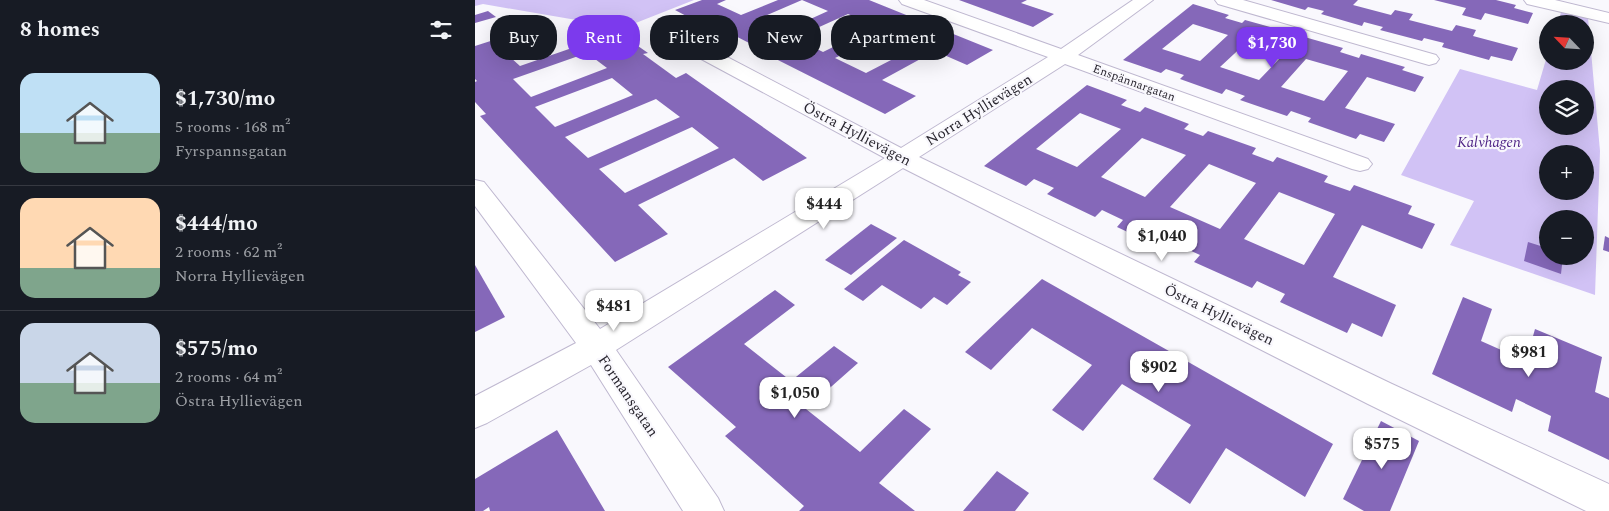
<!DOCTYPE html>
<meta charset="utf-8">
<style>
:root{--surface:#171b24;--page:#242831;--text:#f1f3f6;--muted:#9ea1a6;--line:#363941;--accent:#7c3aed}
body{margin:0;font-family:Spectral,serif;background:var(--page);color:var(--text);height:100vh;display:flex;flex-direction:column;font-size:19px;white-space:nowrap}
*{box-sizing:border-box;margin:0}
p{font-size:16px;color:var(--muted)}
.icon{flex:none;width:28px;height:28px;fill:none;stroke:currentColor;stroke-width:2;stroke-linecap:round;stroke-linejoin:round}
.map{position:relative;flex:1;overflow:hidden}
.details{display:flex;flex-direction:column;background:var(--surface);width:475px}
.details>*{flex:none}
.banner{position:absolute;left:15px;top:15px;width:475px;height:45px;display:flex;gap:10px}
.needle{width:32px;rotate:295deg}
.tools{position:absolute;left:1064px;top:15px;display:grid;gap:10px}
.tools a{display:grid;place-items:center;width:55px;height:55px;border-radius:50%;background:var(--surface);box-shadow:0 5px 20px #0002;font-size:25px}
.price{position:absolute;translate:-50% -42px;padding:0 11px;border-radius:10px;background:#fff;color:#222;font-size:16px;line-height:32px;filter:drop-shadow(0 1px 2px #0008)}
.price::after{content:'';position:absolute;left:50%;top:30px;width:15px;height:11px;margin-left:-8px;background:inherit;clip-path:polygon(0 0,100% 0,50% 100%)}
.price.active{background:var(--accent);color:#fff}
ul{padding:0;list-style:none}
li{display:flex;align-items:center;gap:15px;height:125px;padding:0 20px}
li+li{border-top:1px solid var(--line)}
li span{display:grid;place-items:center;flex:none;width:140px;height:100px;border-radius:15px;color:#555}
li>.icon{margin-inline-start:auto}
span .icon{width:60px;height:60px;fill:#fffc;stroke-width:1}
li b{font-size:21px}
h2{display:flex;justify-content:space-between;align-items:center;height:60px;padding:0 20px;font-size:21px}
.chip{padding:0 18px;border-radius:20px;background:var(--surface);box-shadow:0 5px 20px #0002;font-size:18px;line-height:45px}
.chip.active{background:var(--accent);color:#fff}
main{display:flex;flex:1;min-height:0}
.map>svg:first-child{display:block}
.green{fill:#d1c2f5;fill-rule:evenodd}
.building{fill:#8568b9;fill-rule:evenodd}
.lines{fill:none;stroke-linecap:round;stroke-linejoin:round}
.minor-casing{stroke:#bfb8d0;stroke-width:2}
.minor{fill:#fff;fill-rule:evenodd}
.labels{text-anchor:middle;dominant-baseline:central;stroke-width:4.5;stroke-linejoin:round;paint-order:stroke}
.far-street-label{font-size:12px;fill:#29262f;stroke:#f9f8fd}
.street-label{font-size:15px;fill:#29262f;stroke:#f9f8fd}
.park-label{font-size:15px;font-style:italic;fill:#502687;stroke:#f9f8fd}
</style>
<main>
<section class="details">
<h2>8 homes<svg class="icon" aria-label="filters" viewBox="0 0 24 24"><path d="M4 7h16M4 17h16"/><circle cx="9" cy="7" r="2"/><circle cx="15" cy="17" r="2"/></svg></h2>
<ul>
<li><span style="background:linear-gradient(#bfe0f5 60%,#7fa58c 0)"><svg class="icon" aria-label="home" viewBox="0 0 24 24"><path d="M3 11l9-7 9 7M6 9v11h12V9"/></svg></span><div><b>$1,730/mo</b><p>5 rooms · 168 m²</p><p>Fyrspannsgatan</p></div></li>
<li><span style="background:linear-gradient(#ffd9b3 70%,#7fa58c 0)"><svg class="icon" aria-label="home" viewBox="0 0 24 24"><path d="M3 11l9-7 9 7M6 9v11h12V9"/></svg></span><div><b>$444/mo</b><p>2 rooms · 62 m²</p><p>Norra Hyllievägen</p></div></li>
<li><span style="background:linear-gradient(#c9d6e8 60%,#7fa58c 0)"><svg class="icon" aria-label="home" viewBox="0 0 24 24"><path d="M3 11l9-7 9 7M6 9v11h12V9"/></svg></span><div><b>$575/mo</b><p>2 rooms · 64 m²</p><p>Östra Hyllievägen</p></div></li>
</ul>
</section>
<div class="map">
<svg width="1134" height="511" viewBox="0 0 1134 511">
<rect width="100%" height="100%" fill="#f9f8fd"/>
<g class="green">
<path d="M0,0H219L148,28L8,4L0,6Z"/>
<path d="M1086,12L1113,18L1125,151L1120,295L975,245L999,201L926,175L985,69L1062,90L1072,56V61H1110V24H1083ZM1072,89H1110V126H1072ZM1072,154H1110V191H1072ZM1072,219H1110V256H1072Z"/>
</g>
<g class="building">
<path d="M227,0H251L242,4L266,15L303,0H394L518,50L492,65L460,51L407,80L441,96L410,114L275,46L278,45L241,26L234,28L200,10ZM327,0L353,11L309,31L283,19ZM373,14L401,26L348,52L320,38ZM415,32L445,45L391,73L360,58Z"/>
<path d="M484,0H552L546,3L579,14L558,27Z"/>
<path d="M796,0H883L878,5L916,15L920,10L938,14L934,20L977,31L981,25L1001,30L998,36L1043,48L1037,61L1016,56L1014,60L967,47L969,43L949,38L947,41L905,30L908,27L889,22L887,26L846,14L849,11L833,7L830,10Z"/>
<path d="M959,0H1021L1041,5L1039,8L1058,13L1053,24L1010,13L1006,20L987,15L991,8Z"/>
<path d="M718,4L754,15L750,18L767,23L770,20L809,31L806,35L823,40L826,36L868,48L865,52L884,58L886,54L930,67L927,70L949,77L940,92L892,77L870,108L920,124L909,142L885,134L881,139L833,122L836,118L816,111L812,116L765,100L770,96L751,89L747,94L705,79L709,75L691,69L686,73L648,60ZM718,24L753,35L725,61L687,49ZM773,41L811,52L784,80L745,67ZM831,59L873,71L849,101L806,87Z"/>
<path d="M13,11L21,17L0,23V15Z"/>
<path d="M56,28L64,34L24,47L45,66L143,32L173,53L168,54L201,78L211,73L332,158L288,181L259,158L163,205L193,234L140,262L5,116L11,114L0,102V82L2,81L0,79V46ZM112,53L132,68L56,97L38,79ZM137,78L158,95L80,127L60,107ZM181,99L205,117L113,158L90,137ZM217,127L244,148L150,193L124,169Z"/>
<path d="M612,85L652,100L646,105L665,112L670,107L714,124L709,129L728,136L733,131L781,148L777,154L798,162L802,157L853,176L849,182L875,191L879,185L937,206L933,214L960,224L947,249L887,225L858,277L921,305L907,337L877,323L872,333L805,302L810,294L782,281L777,288L719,262L725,255L701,244L695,252L642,227L648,220L627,210L620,217L572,194L579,188L559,179L551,186L509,166ZM605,113L646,129L602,167L561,149ZM667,138L711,155L670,197L626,177ZM734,164L781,183L745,229L695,207ZM804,192L860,214L829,265L769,239Z"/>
<path d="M396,224L422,238L376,275L350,260Z"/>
<path d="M1130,236L1134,238V252L1128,250Z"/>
<path d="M429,240L486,272L483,275L496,282L472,305L459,297L446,309L407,285L388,301L369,289Z"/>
<path d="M1053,242L1072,248V256H1088L1086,274L1049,261Z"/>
<path d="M0,265L30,317L0,332Z"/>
<path d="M567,279L858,444L830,497L751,448L715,504L678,479L716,425L647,384L608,431L577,410L617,365L557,328L516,370L490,352Z"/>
<path d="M300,290L320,305L269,344L316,381L359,346L383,363L331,409L385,452L429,409L456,429L404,483L440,511H324L329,506L250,436L261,427L193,367Z"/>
<path d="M988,297L1017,309L1006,341L1051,361L1060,329L1127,357L1120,392L1134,398V460L1073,431L1076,416L1041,399L1037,412L957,374Z"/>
<path d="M906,421L944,441L915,511H889L868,499Z"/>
<path d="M82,430L130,511H15L14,507L8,511H0V479Z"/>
<path d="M522,471L554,493L540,511H488Z"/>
</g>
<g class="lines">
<g class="minor-casing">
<g id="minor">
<path d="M424,0H449L586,49L658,0H678L603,55L893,159L897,164L893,169L885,171L877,169L590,64L444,157L917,384L1134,484V511H1111L893,404L428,168L141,350L243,498L249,511H208L116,365L12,423L0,428V396L101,343L0,206V180L9,182L125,329L410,158L217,54L214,50L217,46L224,44L231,46L426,148L573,57L427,4Z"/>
<path d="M740,0H768L961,55L964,59L961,63L954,65L947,63L743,4Z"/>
<path d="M1049,0H1080L1134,13V23L1052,4Z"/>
</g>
</g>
<use href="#minor" class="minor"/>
</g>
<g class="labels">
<g class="far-street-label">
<text transform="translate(659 83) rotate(20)">Enspännargatan</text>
</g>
<g class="street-label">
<text transform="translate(504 110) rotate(-32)">Norra Hyllievägen</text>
<text transform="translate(382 134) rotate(28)">Östra Hyllievägen</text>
<text transform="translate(744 315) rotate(26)">Östra Hyllievägen</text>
<text transform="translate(153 396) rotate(56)">Formansgatan</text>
</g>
<g class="park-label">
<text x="1014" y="142">Kalvhagen</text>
</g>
</g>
</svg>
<div class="tools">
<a><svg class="needle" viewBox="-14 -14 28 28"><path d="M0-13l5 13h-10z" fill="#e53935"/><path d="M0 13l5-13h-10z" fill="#9ea1a6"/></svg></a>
<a><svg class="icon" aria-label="layers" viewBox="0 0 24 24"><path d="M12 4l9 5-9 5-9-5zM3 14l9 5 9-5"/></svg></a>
<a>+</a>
<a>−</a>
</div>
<b class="price active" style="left:797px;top:69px">$1,730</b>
<b class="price" style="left:349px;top:230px">$444</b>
<b class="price" style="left:687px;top:262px">$1,040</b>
<b class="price" style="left:139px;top:332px">$481</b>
<b class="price" style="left:1054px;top:378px">$981</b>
<b class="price" style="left:684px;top:393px">$902</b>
<b class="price" style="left:320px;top:419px">$1,050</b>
<b class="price" style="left:907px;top:470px">$575</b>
<div class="banner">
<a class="chip">Buy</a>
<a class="chip active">Rent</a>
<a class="chip">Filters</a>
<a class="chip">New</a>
<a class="chip">Apartment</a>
</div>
</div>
</main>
